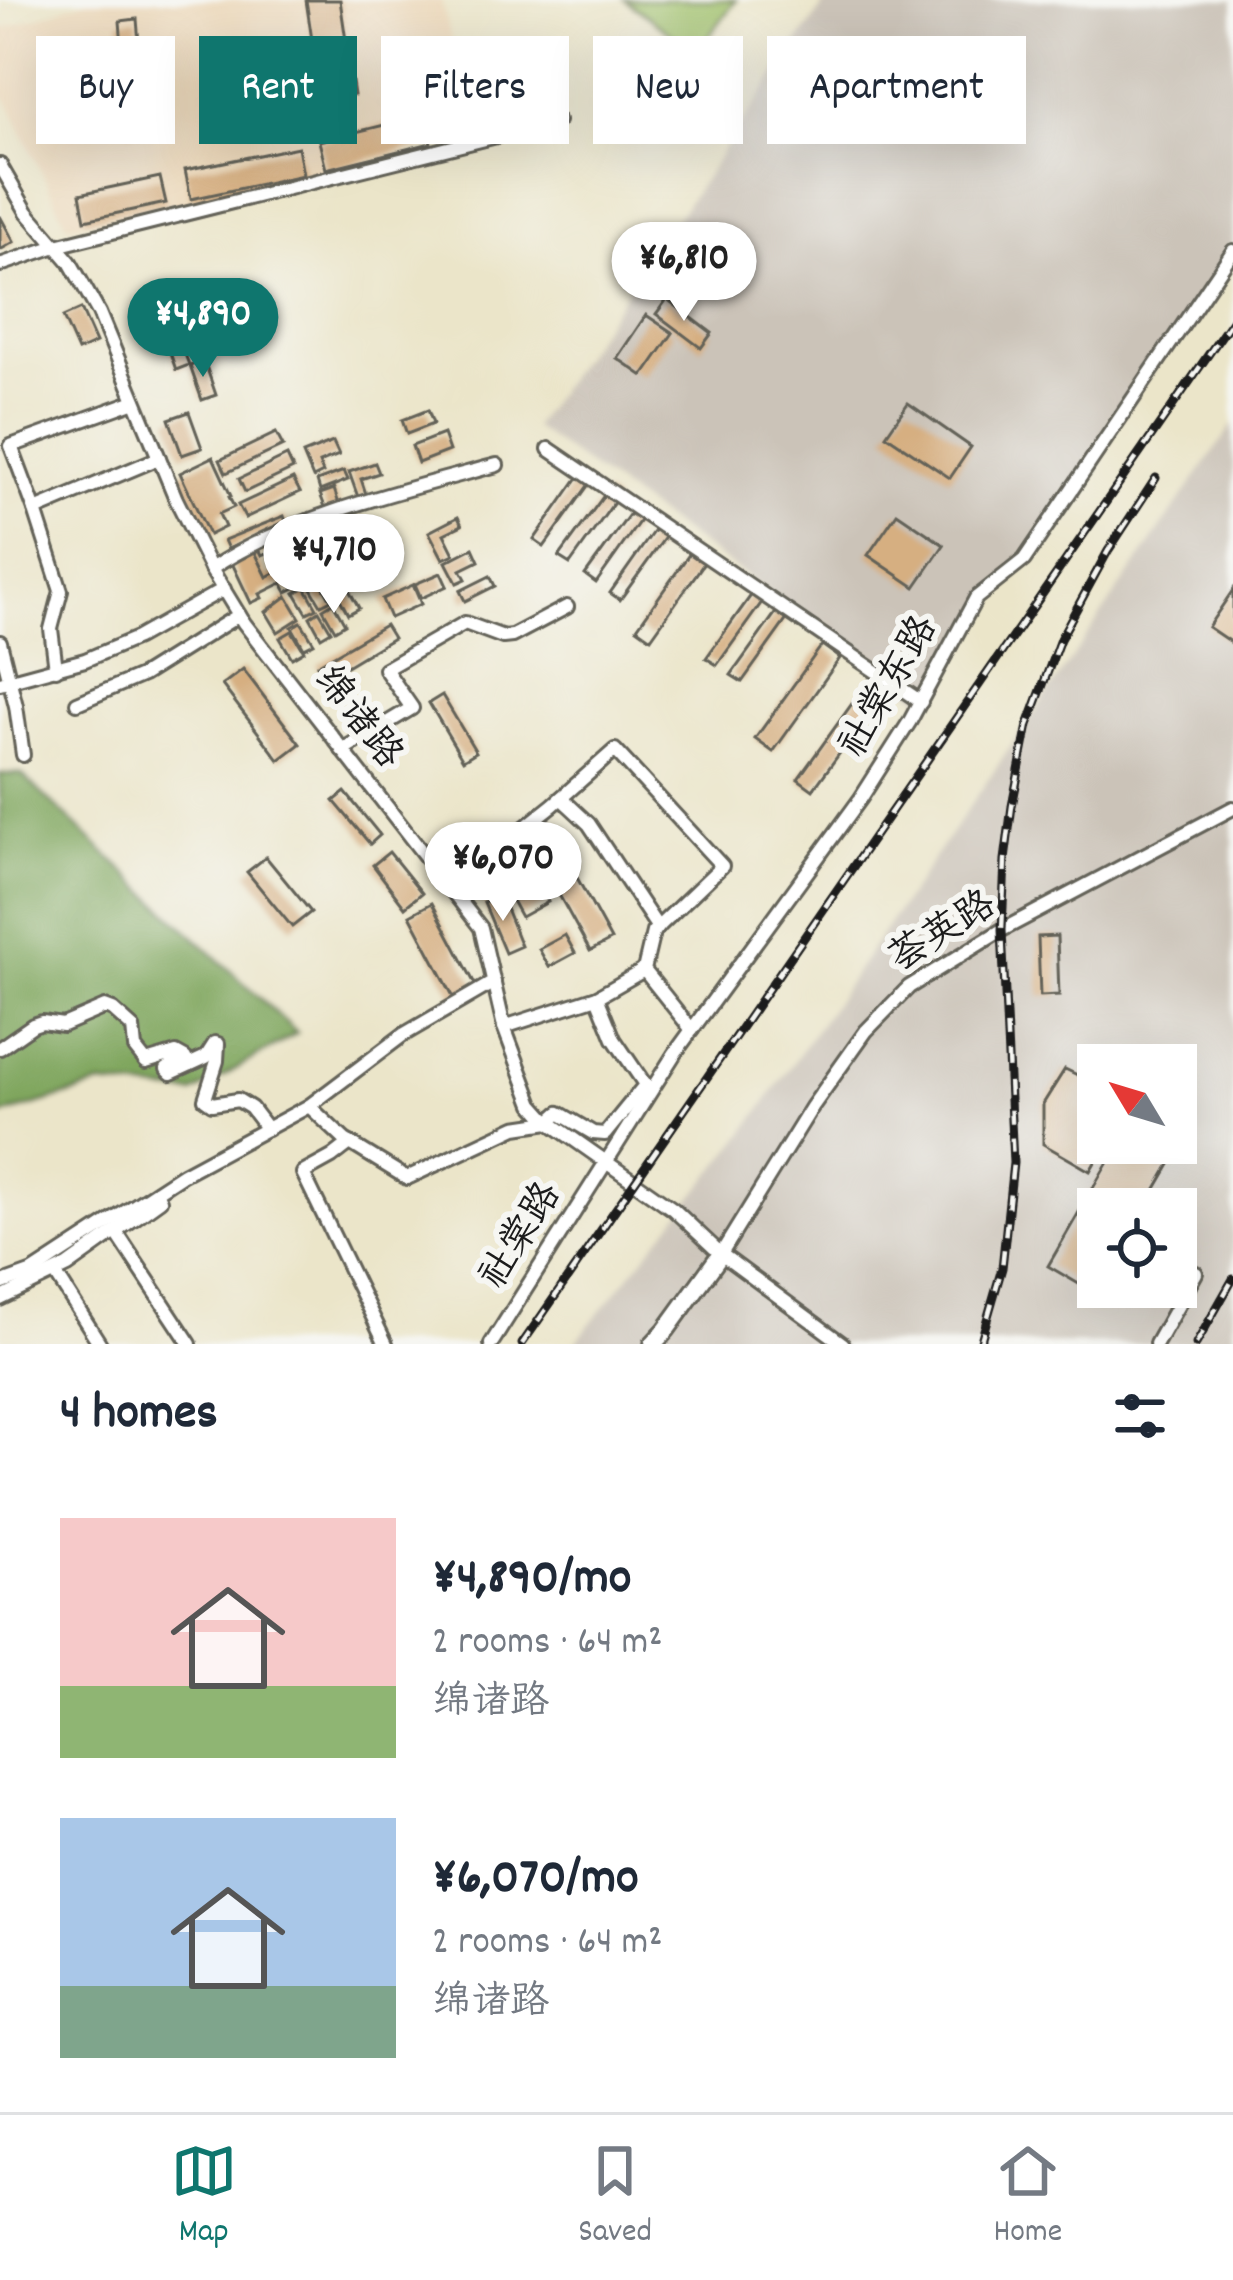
<!DOCTYPE html>
<meta charset="utf-8">
<style>
:root{--surface:#fff;--page:#f2f2f3;--text:#1f2937;--muted:#747a83;--line:#e0e1e3;--accent:#0f766e}
body{margin:0;font-family:Dekko,"LXGW WenKai TC",sans-serif;background:var(--page);color:var(--text);height:100vh;display:flex;flex-direction:column;font-size:45px;white-space:nowrap}
*{box-sizing:border-box;margin:0}
p{font-size:39px;color:var(--muted)}
.icon{flex:none;width:66px;height:66px;fill:none;stroke:currentColor;stroke-width:2;stroke-linecap:round;stroke-linejoin:round}
.map{position:relative;height:1344px;overflow:hidden}
.drawer{display:flex;flex-direction:column;background:var(--surface);flex:1}
.drawer>*{flex:none}
.hud{position:absolute;left:36px;top:36px;width:1161px;height:108px;display:flex;gap:24px}
.needle{width:78px;rotate:308deg}
.tools{position:absolute;left:1077px;top:1044px;display:grid;gap:24px}
.tools a{display:grid;place-items:center;width:120px;height:120px;border-radius:0px;background:var(--surface);box-shadow:0 12px 48px #0002;font-size:60px}
.price{position:absolute;translate:-50% -102px;padding:0 27px;border-radius:42px;background:#fff;color:#222;font-size:39px;line-height:78px;filter:drop-shadow(0 3px 6px #0008)}
.price::after{content:'';position:absolute;left:50%;top:72px;width:36px;height:27px;margin-left:-18px;background:inherit;clip-path:polygon(0 0,100% 0,50% 100%)}
.price.active{background:var(--accent);color:#fff}
ul{padding:0;list-style:none}
li{display:flex;align-items:center;gap:36px;height:300px;padding:0 60px}
li span{display:grid;place-items:center;flex:none;width:336px;height:240px;border-radius:0px;color:#555}
li>.icon{margin-inline-start:auto}
span .icon{width:144px;height:144px;fill:#fffc;stroke-width:1}
li b{font-size:51px}
h2{display:flex;justify-content:space-between;align-items:center;height:144px;padding:0 60px;font-size:51px}
.tag{padding:0 42px;border-radius:0px;background:var(--surface);box-shadow:0 12px 48px #0002;font-size:42px;line-height:108px}
.tag.active{background:var(--accent);color:#fff}
.tabs{display:flex;justify-content:space-around;align-items:center;height:168px;border-top:3px solid var(--line);background:var(--surface);font-size:33px;color:var(--muted)}
.tabs a{display:grid;justify-items:center;gap:6px}
.tabs .active{color:var(--accent)}
.map>svg:first-child{display:block}
.built{fill:#ecd8ba}
.industrial{fill:#cbc3b8;fill-rule:evenodd}
.green{fill:#9fc069;stroke:#5e6e42;stroke-width:3}
.forest{fill:#7fa65d;stroke:#4e613c;stroke-width:3}
.building{fill:#d6af81}
.lines{fill:none;stroke-linecap:round;stroke-linejoin:round}
.minor-casing{stroke:#646259;stroke-width:18}
.major-casing{stroke:#646259;stroke-width:22}
.minor{stroke:#fff;stroke-width:12}
.major{stroke:#fff;stroke-width:16}
.rail-casing{stroke:#1c1c1c;stroke-width:9}
.rail{stroke:#f6f6f2;stroke-width:4.5;stroke-dasharray:14;stroke-linecap:butt}
.labels{text-anchor:middle;dominant-baseline:central;stroke-width:12;stroke-linejoin:round;paint-order:stroke}
.street-label{font-size:39px;fill:#1c1c1c;stroke:#f6f6f2}
</style>
<div class="map">
<svg width="1233" height="1344" viewBox="0 0 1233 1344">
<rect width="100%" height="100%" fill="#f6f6f2"/>
<filter id="ink" filterUnits="userSpaceOnUse"><feTurbulence type="fractalNoise" baseFrequency=".00833" numOctaves="2"/><feDisplacementMap in="SourceGraphic" scale="24" xChannelSelector="R" yChannelSelector="G"/><feConvolveMatrix kernelMatrix="1 2 1 2 8 2 1 2 1" color-interpolation-filters="sRGB"/></filter>
<filter id="wash" filterUnits="userSpaceOnUse"><feTurbulence type="fractalNoise" baseFrequency=".004" numOctaves="4" result="noise"/><feDisplacementMap in="SourceGraphic" scale="48" xChannelSelector="R" yChannelSelector="G"/><feGaussianBlur stdDeviation="2.7" result="paint"/><feColorMatrix in="noise" values="0 0 0 0 0 0 0 0 0 0 0 0 0 0 0 0 0 1.4 0 .05"/><feComposite in="paint" operator="in"/></filter>
<g filter="url(#wash)">
<rect width="100%" height="100%" fill="#ebe5c9"/>
<path class="built" d="M88,0H441L476,136L180,211L67,225L0,86V30Z"/>
<g class="industrial">
<path d="M827,0H1233V257L923,700L533,427Z"/>
<path d="M1233,424V1344H574L744,1134ZM1098,1065H1176V1143H1098ZM1098,1209H1176V1287H1098Z"/>
</g>
<path class="green" d="M625,0H736L697,53Z"/>
<path class="forest" d="M0,774H21L297,1033L193,1094L101,1085L0,1116Z"/>
<g id="blocks">
<g class="building">
<path d="M306,0H340L354,95L321,100Z"/>
<path d="M137,19L146,130L129,132L120,21Z"/>
<path d="M425,115L431,143L326,169L319,141Z"/>
<path d="M298,147L303,175L191,199L185,170Z"/>
<path d="M160,177L166,203L85,220L80,194Z"/>
<path d="M0,216L14,242L0,250Z"/>
<path d="M667,299L712,333L701,348L656,314Z"/>
<path d="M81,309L96,343L78,351L63,317Z"/>
<path d="M646,315L673,333L643,376L617,358Z"/>
<path d="M177,333L189,365L176,370L165,338Z"/>
<path d="M204,360L216,395L202,400L190,366Z"/>
<path d="M908,403L971,447L950,478L886,435Z"/>
<path d="M428,410L433,424L407,434L402,420Z"/>
<path d="M189,412L202,448L182,455L169,419Z"/>
<path d="M276,433L283,446L226,473L220,460Z"/>
<path d="M443,434L449,451L418,463L412,446Z"/>
<path d="M333,442L339,455L319,463L323,473L313,478L303,454Z"/>
<path d="M287,456L293,469L245,492L239,479Z"/>
<path d="M213,457L231,496L229,497L234,507L219,514L225,527L209,535L180,473Z"/>
<path d="M375,463L379,473L361,479L366,494L358,497L349,472Z"/>
<path d="M344,471L348,480L320,491L317,481Z"/>
<path d="M579,476L590,483L544,547L534,540Z"/>
<path d="M293,479L300,492L245,518L238,505Z"/>
<path d="M334,489L340,507L327,512L320,494Z"/>
<path d="M605,494L615,501L570,564L559,557Z"/>
<path d="M631,512L641,519L596,583L585,575Z"/>
<path d="M897,513L944,545L915,587L868,555Z"/>
<path d="M284,516L287,524L228,549L224,540Z"/>
<path d="M458,517L462,525L444,534L454,554L443,559L429,532Z"/>
<path d="M655,529L666,536L620,600L610,593Z"/>
<path d="M282,537L293,564L284,567L277,549L262,555L258,547Z"/>
<path d="M473,548L479,561L461,570L466,579L457,583L446,562Z"/>
<path d="M254,550L267,577L287,567L297,587L287,592L282,583L260,594L262,598L251,603L231,561Z"/>
<path d="M690,553L704,563L651,638L637,628Z"/>
<path d="M338,570L359,608L348,614L327,575Z"/>
<path d="M441,573L447,586L421,598L415,584Z"/>
<path d="M490,576L495,586L465,601L460,591Z"/>
<path d="M319,579L331,600L321,605L309,585Z"/>
<path d="M413,585L421,604L390,618L382,599Z"/>
<path d="M305,587L317,608L307,613L295,593Z"/>
<path d="M1233,590V644L1208,627Z"/>
<path d="M752,594L762,602L717,665L706,658Z"/>
<path d="M287,596L300,618L278,632L266,612Z"/>
<path d="M333,603L345,624L335,630L323,609Z"/>
<path d="M319,611L331,631L321,637L310,617Z"/>
<path d="M777,611L787,619L742,682L731,675Z"/>
<path d="M301,622L314,643L304,648L292,627Z"/>
<path d="M385,625L393,638L325,679L317,665Z"/>
<path d="M292,631L304,651L292,658L280,638Z"/>
<path d="M822,645L840,658L773,752L755,739Z"/>
<path d="M243,669L300,744L279,760L222,685Z"/>
<path d="M869,680L884,692L813,790L798,779Z"/>
<path d="M442,695L476,752L463,760L429,703Z"/>
<path d="M345,792L380,835L370,844L334,801Z"/>
<path d="M389,852L422,893L405,907L373,865Z"/>
<path d="M563,852L611,940L590,951L542,864Z"/>
<path d="M266,857L311,912L292,927L247,872Z"/>
<path d="M537,882L548,902L521,917L510,897Z"/>
<path d="M501,896L521,946L505,953L484,903Z"/>
<path d="M432,903L476,986L454,998L410,915Z"/>
<path d="M565,935L575,953L549,967L539,949Z"/>
<path d="M1057,936L1059,995L1040,996L1038,937Z"/>
<path d="M1065,1069L1098,1085V1143H1106L1090,1171L1043,1144V1104Z"/>
<path d="M1176,1131L1186,1137L1144,1209H1098L1100,1287L1096,1294L1048,1266L1119,1143H1176Z"/>
</g>
</g>
</g>
<g filter="url(#ink)">
<use href="#blocks" fill-opacity="0" stroke="#646259" stroke-width="3"/>
<g class="lines">
<g class="minor-casing">
<g id="minor">
<path d="M0,165L27,212L70,262L99,313L176,499L211,569L244,623L481,928L504,1027L533,1104L549,1122L673,1209L721,1254L843,1344"/>
<path d="M0,265L56,246L557,121"/>
<path d="M549,449L921,702"/>
<path d="M35,510L159,458"/>
<path d="M211,569C287,517 408,489 497,465"/>
<path d="M0,642L16,706L23,755"/>
<path d="M56,669L51,629L61,591L35,510L11,446L135,401"/>
<path d="M0,683L85,660L137,638L224,589"/>
<path d="M77,703L143,675L239,615"/>
<path d="M342,750L412,708L385,669L465,623L503,637L512,636L567,607"/>
<path d="M561,798L589,824L658,928"/>
<path d="M449,888L553,805L615,750L722,866L653,932L644,970L692,1030"/>
<path d="M597,997L614,1039L648,1089"/>
<path d="M504,1027L597,997L644,970"/>
<path d="M0,1048L33,1025L42,1022L63,1025L105,1007L113,1010L133,1028L135,1048L146,1062L176,1053L185,1058L167,1069L171,1073L206,1057L215,1043L218,1044L217,1061L205,1099L212,1104L238,1100L251,1108L267,1129"/>
<path d="M309,1106L345,1140L407,1178L516,1127L549,1122L559,1113L593,1133L605,1134L645,1085"/>
<path d="M350,1143L332,1157L303,1173L386,1344"/>
<path d="M116,1232L190,1344"/>
<path d="M721,1254L812,1107L866,1031L909,987L1002,930L1233,808"/>
<path d="M55,1273L100,1344"/>
<path d="M0,1284L33,1272L183,1174L309,1106L403,1035L494,982"/>
<path d="M0,1299L68,1266L160,1200L156,1192"/>
<path d="M491,1344L675,1053L861,798L910,721L976,598L1024,560L1233,251"/>
<path d="M1156,1344L1196,1273"/>
</g>
</g>
<g class="major-casing">
<path id="major" d="M653,1344L666,1330L721,1254"/>
</g>
<use href="#minor" class="minor"/>
<use href="#major" class="major"/>
<g class="rail-casing">
<g id="rail">
<path d="M522,1344L1233,319"/>
<path d="M980,1344L1002,1268L1013,1163L1002,930L1005,860L1012,806L1028,725L1060,639L1108,551L1156,478"/>
<path d="M1196,1344L1233,1279"/>
</g>
</g>
<use href="#rail" class="rail"/>
</g>
</g>
<g class="labels">
<g class="street-label">
<text transform="translate(891 688) rotate(-60)">社棠东路</text>
<text transform="translate(356 719) rotate(52)">绵诸路</text>
<text transform="translate(944 934) rotate(-32)">荟英路</text>
<text transform="translate(523 1237) rotate(-58)">社棠路</text>
</g>
</g>
</svg>
<div class="tools">
<a><svg class="needle" viewBox="-14 -14 28 28"><path d="M0-13l5 13h-10z" fill="#e53935"/><path d="M0 13l5-13h-10z" fill="#747a83"/></svg></a>
<a><svg class="icon" aria-label="locate" viewBox="0 0 24 24"><circle cx="12" cy="12" r="6"/><path d="M12 2v4M12 18v4M2 12h4M18 12h4"/></svg></a>
</div>
<b class="price" style="left:684px;top:324px">¥6,810</b>
<b class="price active" style="left:203px;top:380px">¥4,890</b>
<b class="price" style="left:334px;top:616px">¥4,710</b>
<b class="price" style="left:503px;top:924px">¥6,070</b>
<div class="hud">
<a class="tag">Buy</a>
<a class="tag active">Rent</a>
<a class="tag">Filters</a>
<a class="tag">New</a>
<a class="tag">Apartment</a>
</div>
</div>
<section class="drawer">
<h2>4 homes<svg class="icon" aria-label="filters" viewBox="0 0 24 24"><path d="M4 7h16M4 17h16"/><circle cx="9" cy="7" r="2"/><circle cx="15" cy="17" r="2"/></svg></h2>
<ul>
<li><span style="background:linear-gradient(#f6c9c9 70%,#8fb573 0)"><svg class="icon" aria-label="home" viewBox="0 0 24 24"><path d="M3 11l9-7 9 7M6 9v11h12V9"/></svg></span><div><b>¥4,890/mo</b><p>2 rooms · 64 m²</p><p>绵诸路</p></div></li>
<li><span style="background:linear-gradient(#a9c7e8 70%,#7fa58c 0)"><svg class="icon" aria-label="home" viewBox="0 0 24 24"><path d="M3 11l9-7 9 7M6 9v11h12V9"/></svg></span><div><b>¥6,070/mo</b><p>2 rooms · 64 m²</p><p>绵诸路</p></div></li>
</ul>
</section>
<nav class="tabs">
<a class="active"><svg class="icon" aria-label="map" viewBox="0 0 24 24"><path d="M3 6l6-2 6 2 6-2v14l-6 2-6-2-6 2zM9 4v14M15 6v14"/></svg>Map</a>
<a><svg class="icon" aria-label="saved" viewBox="0 0 24 24"><path d="M7 4h10v16l-5-4-5 4z"/></svg>Saved</a>
<a><svg class="icon" aria-label="home" viewBox="0 0 24 24"><path d="M3 11l9-7 9 7M6 9v11h12V9"/></svg>Home</a>
</nav>
